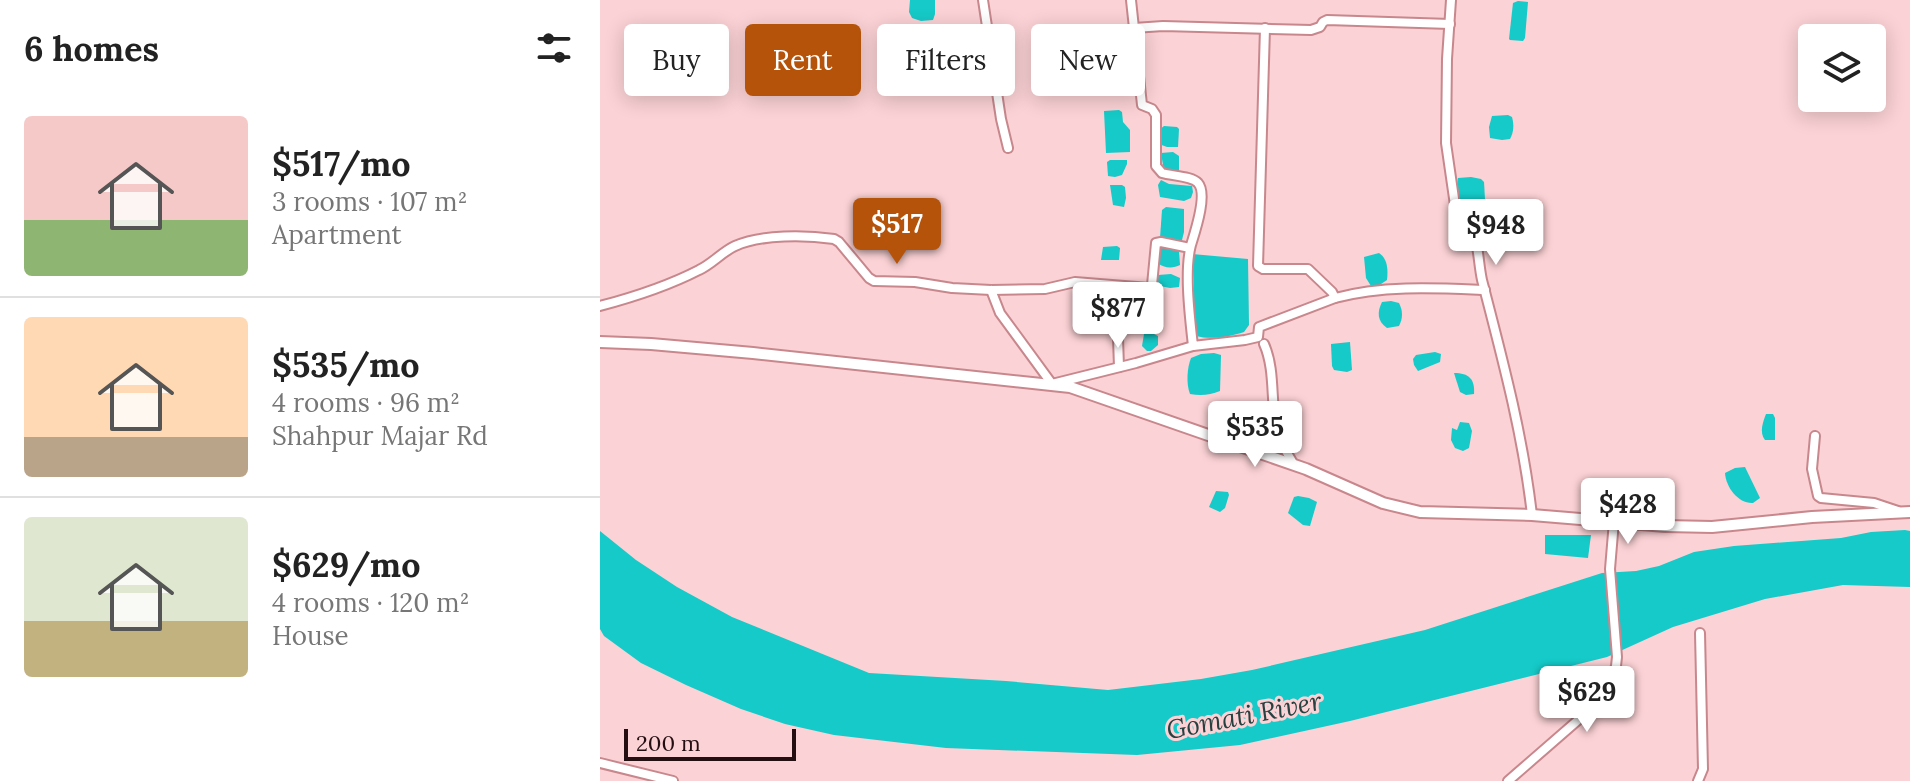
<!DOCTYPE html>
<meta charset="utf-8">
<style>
:root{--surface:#fff;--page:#f2f2f2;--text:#222;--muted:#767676;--line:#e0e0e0;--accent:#b45309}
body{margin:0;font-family:Lora,serif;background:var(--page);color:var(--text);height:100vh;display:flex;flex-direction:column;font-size:30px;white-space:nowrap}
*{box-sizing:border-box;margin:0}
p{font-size:26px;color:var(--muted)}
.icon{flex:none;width:44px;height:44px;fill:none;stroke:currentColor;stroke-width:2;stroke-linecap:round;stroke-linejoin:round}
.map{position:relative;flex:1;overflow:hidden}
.details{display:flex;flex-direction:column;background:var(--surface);width:600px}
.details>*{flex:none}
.hud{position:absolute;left:24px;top:24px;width:760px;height:72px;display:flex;gap:16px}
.tools{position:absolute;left:1198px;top:24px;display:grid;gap:16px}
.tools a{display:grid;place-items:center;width:88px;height:88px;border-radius:8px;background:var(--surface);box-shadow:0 4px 20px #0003;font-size:40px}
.scale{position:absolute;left:24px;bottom:20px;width:172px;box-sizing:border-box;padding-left:8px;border:4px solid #250e11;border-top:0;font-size:22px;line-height:28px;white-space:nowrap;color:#250e11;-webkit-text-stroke:6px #fbd2d5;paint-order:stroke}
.price{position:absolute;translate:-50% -68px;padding:0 18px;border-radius:8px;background:#fff;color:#222;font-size:26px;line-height:52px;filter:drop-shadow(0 2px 4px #0008)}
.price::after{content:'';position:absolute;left:50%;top:48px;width:24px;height:18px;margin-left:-12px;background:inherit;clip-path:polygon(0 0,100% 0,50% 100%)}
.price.current{background:var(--accent);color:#fff}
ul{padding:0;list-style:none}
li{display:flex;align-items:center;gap:24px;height:200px;padding:0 24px}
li+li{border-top:2px solid var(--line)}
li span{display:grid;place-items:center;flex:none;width:224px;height:160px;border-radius:8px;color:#555}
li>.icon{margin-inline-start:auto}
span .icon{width:96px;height:96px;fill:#fffc;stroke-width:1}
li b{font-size:34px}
h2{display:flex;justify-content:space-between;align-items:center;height:96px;padding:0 24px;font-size:34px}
.tag{padding:0 28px;border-radius:8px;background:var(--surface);box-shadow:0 4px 20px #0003;font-size:28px;line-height:72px}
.tag.current{background:var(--accent);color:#fff}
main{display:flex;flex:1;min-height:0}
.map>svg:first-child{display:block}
.water{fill:#15cac8}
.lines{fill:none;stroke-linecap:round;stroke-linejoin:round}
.minor-casing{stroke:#c7878d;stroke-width:12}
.major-casing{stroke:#c7878d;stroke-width:14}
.minor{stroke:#fff;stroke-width:8}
.major{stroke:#fff;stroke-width:10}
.labels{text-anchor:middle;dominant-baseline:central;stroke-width:6;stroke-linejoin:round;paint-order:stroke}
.water-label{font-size:26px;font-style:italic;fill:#274140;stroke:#fbd2d5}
</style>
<main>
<section class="details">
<h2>6 homes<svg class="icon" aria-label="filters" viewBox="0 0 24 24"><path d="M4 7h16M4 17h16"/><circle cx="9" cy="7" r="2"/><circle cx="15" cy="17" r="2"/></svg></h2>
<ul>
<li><span style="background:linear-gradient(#f6c9c9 65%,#8fb573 0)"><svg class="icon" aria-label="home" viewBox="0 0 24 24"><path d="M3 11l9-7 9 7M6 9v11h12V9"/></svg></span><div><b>$517/mo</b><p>3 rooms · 107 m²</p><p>Apartment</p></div></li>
<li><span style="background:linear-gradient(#ffd9b3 75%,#b9a48a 0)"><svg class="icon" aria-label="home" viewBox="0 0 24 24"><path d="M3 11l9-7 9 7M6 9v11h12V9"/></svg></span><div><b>$535/mo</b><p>4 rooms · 96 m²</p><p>Shahpur Majar Rd</p></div></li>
<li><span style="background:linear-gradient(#dfe7d0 65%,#c2b280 0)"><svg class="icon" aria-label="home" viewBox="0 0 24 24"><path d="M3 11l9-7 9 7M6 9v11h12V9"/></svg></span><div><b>$629/mo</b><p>4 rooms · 120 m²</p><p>House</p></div></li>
</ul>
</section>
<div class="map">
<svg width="1310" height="781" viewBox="0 0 1310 781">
<rect width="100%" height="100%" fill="#fbd2d5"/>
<g class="water">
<path d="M310,0H335V14L333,20L321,21L312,18L309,12Z"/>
<path d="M918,1L928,2L925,38L923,41L910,40L909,39L913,3Z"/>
<path d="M410,57L413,86L411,88H399L395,58Z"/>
<path d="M519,110L522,112L523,122L530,130V152L506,153L504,111Z"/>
<path d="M908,115L912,117C914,124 914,132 910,139L902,140L890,138L889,127L892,116Z"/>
<path d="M564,126L577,127L579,129L578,147H567L559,144V130Z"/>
<path d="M573,152L579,156V171L575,173L564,171L561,153Z"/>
<path d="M510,160H527V164L522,175L515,177L508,176L507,162Z"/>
<path d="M871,177L881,179L884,182L886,216L876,219H861L857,185L858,178Z"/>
<path d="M561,180L569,184L592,186L593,192L591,198L584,201L560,197L558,185Z"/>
<path d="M510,185H522L525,187L526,198L524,207L513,205Z"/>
<path d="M566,207L584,209V232L582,240L567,241L560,238L562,210Z"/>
<path d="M517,246L520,248L519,260H501L503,247Z"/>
<path d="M559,246L577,248L579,251L580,265C573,269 563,268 558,263Z"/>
<path d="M779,253C788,259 788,270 787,280L778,286H771L766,278L764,257Z"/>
<path d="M592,254L648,259L649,325L644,332C629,337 611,340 596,336L592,290L594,288C594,276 592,266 592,254Z"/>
<path d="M571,274L580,278L579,287L570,288L560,286L558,282V275Z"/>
<path d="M791,301L799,303C803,311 803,318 799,326L787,328C777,321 777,312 782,302Z"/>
<path d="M552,333L558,336V345L551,351H547L542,346L544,334Z"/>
<path d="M750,342L752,370L747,372L734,370L732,366L731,344Z"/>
<path d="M835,352L841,354L840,362L818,371L814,365L813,359L816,355Z"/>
<path d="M614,353L621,355L620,391C610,395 601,396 590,394C586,384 587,368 591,358L601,354Z"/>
<path d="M854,373C869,373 875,379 874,394L866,395L860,392Z"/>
<path d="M1166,414H1173L1175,418V440H1165C1159,432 1163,422 1166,414Z"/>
<path d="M860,422L869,423L872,431L869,448L863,451L855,448L851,440L852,428L857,430Z"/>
<path d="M1145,467L1160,498L1153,503C1139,504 1126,488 1125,473L1135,468Z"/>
<path d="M616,491L628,492L629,495L625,508L620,512L609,507Z"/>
<path d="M698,496L709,498L717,502L710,526L703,525L688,513L694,497Z"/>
<path d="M1305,530L1310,531V587L1243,585L1165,599L1073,627L1007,657L750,721L640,745L537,755L346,748L234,735L185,724L141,709L86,685L41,663L4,636L0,629V531L36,560L77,587L132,617L269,673L406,681L508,690L601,679L652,670L825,630L1002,573L1036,571L1059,566L1094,552L1134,546L1241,538L1271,532Z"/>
<path d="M955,535H991L988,558L945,554V535Z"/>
</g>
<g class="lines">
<g class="minor-casing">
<g id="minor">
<path d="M383,0L401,119L408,148"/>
<path d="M531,0L534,28"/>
<path d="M851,0L847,59L846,143L858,226H870C879,241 878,262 882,280C902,357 923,435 932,515"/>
<path d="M665,28L658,266L663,269H708L732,292L735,298C783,285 836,288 885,290"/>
<path d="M391,290L400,313L452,384L536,363L593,346"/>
<path d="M735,298L659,327L658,337L645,340L593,346C590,318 584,271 591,245C595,232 608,194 598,183C592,176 572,176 562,173L556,166V115L552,109L542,105L534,28L563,26L711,30L720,27L723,22L727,20L850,24"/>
<path d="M0,306C34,297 68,286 99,270C112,264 122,252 135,246C162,234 206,235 234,239L239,242L269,278L274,281L315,282L352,288L391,290L445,289L475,282L549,288L552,285L556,243L561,242L590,248"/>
<path d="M518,338L519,367"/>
<path d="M664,344C676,371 670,403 677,431C680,443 688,454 694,465"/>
<path d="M1215,436L1212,469L1218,496L1221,498L1274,503L1298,511"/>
<path d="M0,763L73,781"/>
<path d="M908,781L977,721L1013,675L1016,666L1017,657L1010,569L1014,521"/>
<path d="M1098,781L1103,769L1100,633"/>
</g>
</g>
<g class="major-casing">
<path id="major" d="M0,342L51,344L153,353L470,387L706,469L783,503L820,512L932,515L1065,526L1112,527L1212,517L1310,512"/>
</g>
<use href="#minor" class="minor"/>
<use href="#major" class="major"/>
</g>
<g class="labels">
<g class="water-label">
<text transform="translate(644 715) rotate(-11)">Gomati River</text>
</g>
</g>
</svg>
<div class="tools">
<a><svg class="icon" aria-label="layers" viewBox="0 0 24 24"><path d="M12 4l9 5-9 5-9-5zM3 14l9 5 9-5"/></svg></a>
</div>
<div class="scale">200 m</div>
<b class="price current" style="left:297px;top:266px">$517</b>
<b class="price" style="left:896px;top:267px">$948</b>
<b class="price" style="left:518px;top:350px">$877</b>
<b class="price" style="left:655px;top:469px">$535</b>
<b class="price" style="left:1028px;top:546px">$428</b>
<b class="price" style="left:987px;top:734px">$629</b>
<div class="hud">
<a class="tag">Buy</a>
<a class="tag current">Rent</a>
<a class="tag">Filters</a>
<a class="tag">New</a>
</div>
</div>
</main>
